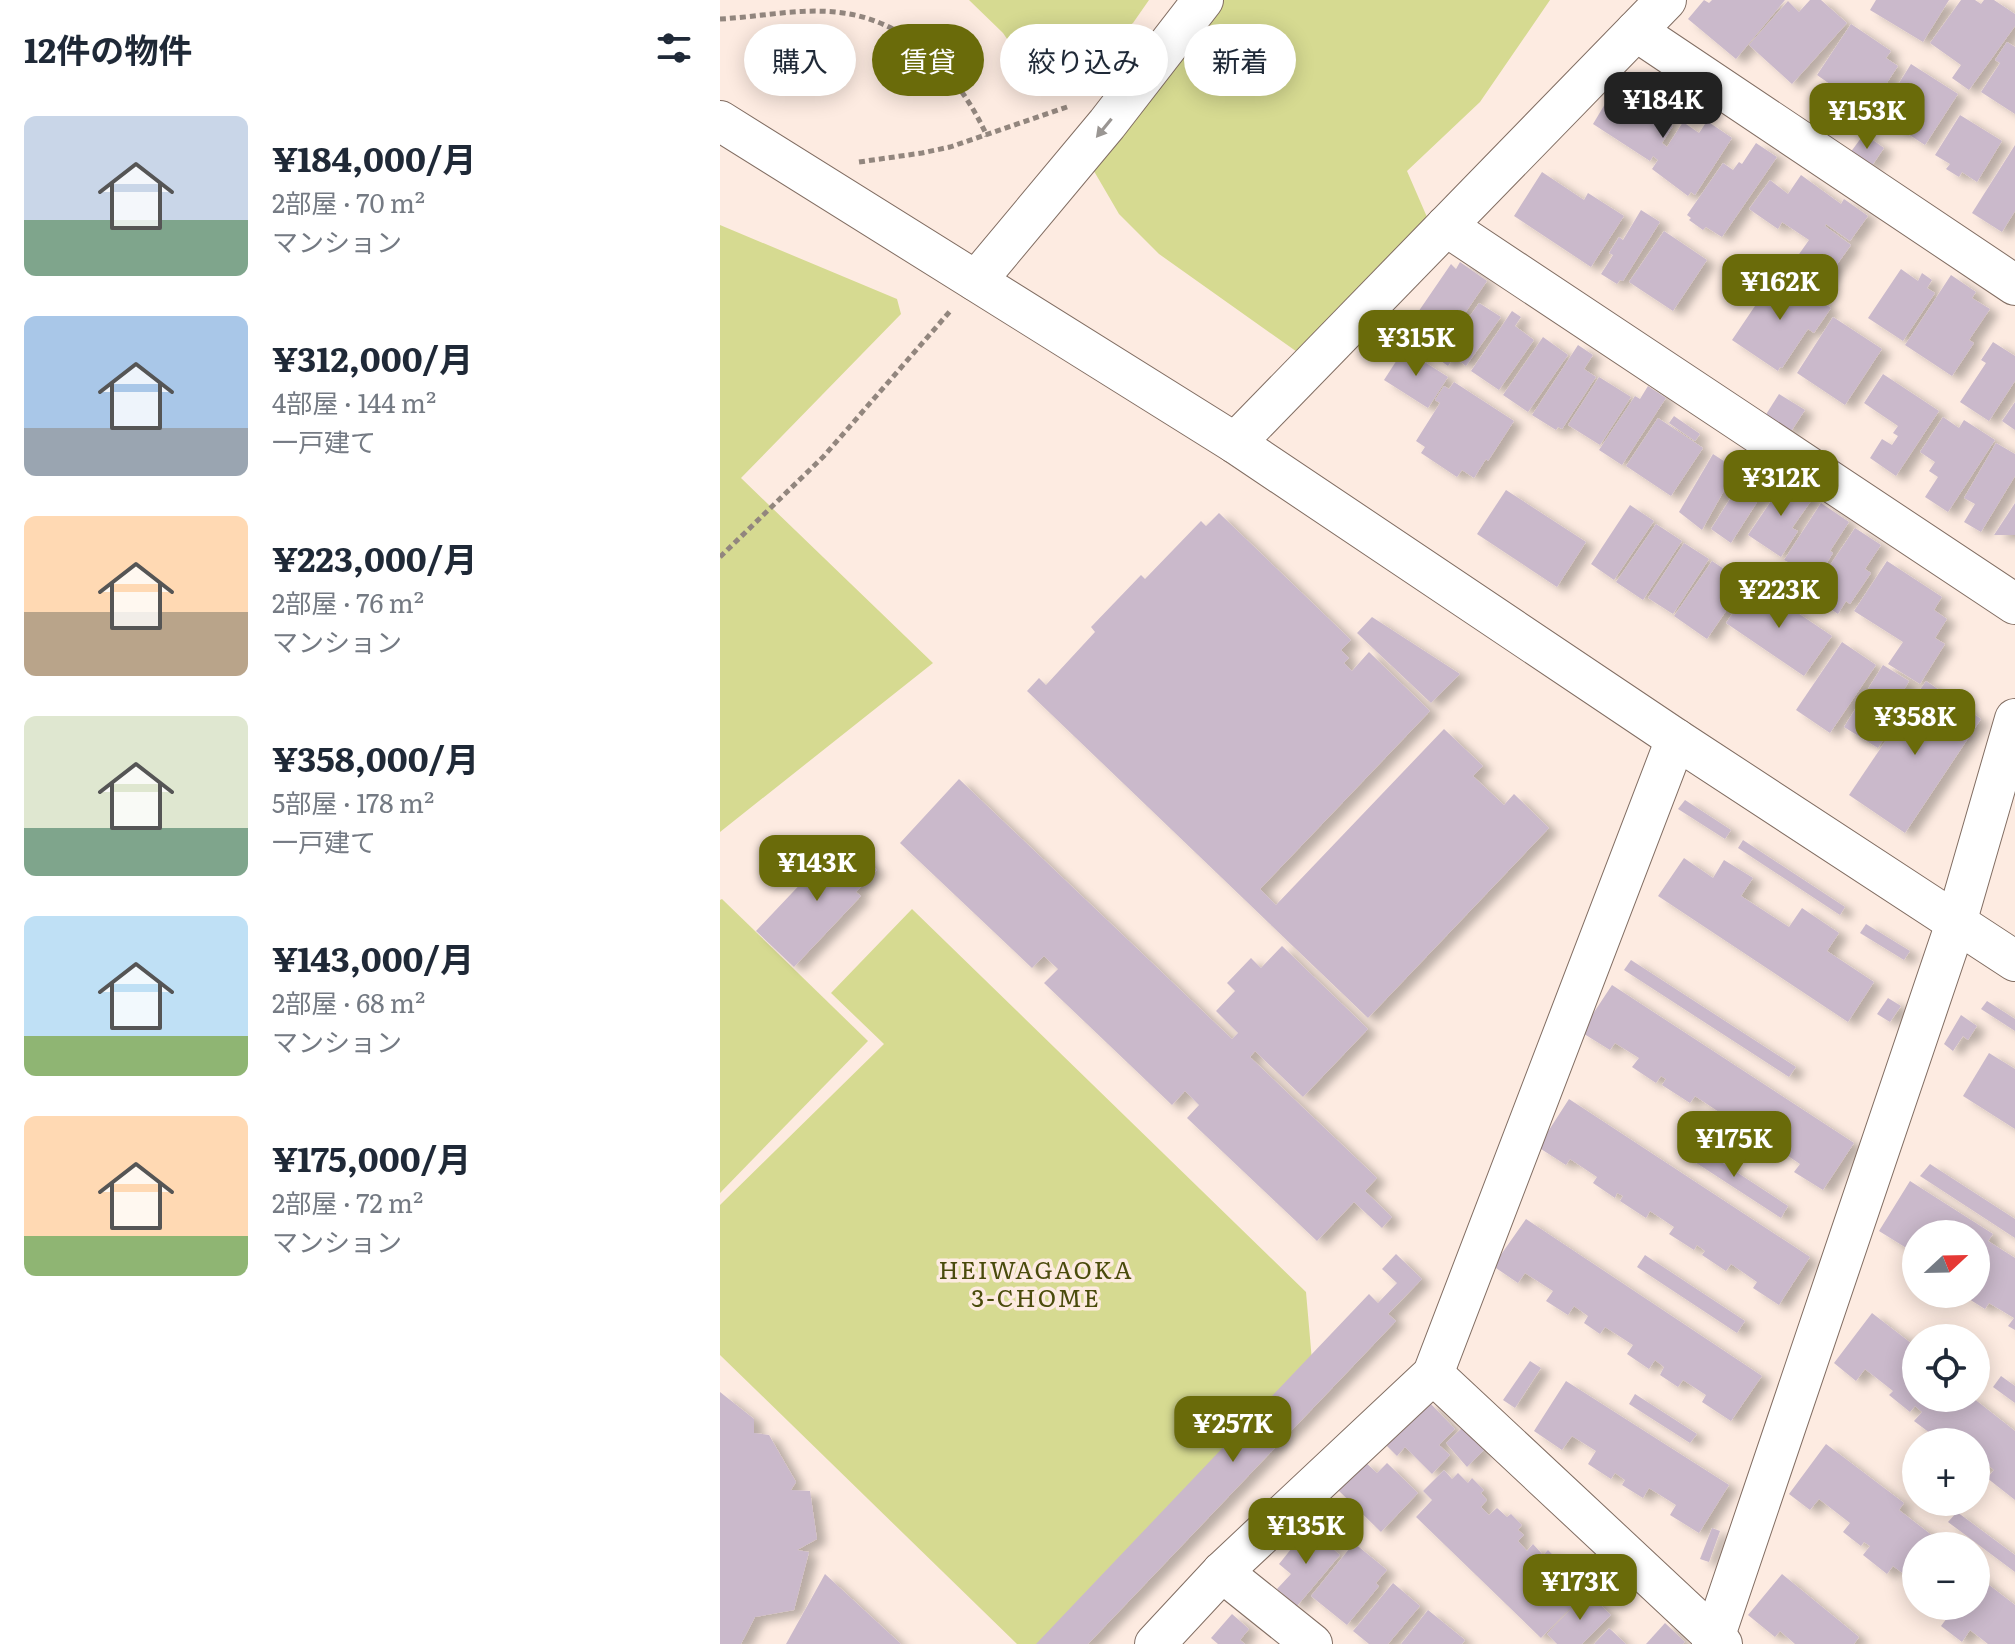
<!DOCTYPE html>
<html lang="ja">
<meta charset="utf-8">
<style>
:root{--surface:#fff;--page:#f2f2f3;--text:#1f2937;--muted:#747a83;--accent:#6a6b0a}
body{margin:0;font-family:Literata,"Noto Sans JP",serif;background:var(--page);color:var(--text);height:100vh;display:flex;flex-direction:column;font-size:30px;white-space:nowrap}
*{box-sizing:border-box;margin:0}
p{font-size:26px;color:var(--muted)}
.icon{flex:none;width:44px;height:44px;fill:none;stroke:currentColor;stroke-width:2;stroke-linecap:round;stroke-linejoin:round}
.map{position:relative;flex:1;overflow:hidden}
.side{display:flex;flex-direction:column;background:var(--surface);width:720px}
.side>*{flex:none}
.top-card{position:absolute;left:24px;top:24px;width:760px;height:72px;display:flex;gap:16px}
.needle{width:52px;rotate:68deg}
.controls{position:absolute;left:1182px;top:1220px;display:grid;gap:16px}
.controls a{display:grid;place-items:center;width:88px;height:88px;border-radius:50%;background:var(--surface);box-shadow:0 4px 20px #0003;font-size:40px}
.price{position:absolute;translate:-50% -68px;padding:0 18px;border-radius:16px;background:var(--accent);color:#fff;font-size:26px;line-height:52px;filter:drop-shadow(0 2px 4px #0008)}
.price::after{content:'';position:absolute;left:50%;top:48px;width:24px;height:18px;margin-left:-12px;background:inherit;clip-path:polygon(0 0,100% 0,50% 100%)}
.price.active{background:#222;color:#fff}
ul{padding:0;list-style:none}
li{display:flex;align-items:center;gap:24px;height:200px;padding:0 24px}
li span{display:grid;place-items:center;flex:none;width:224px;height:160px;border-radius:12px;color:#555}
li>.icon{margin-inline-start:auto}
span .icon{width:96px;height:96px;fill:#fffc;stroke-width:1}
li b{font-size:34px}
h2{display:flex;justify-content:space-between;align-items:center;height:96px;padding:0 24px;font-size:34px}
.chip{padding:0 28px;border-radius:36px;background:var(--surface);box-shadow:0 4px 20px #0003;font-size:28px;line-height:72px}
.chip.active{background:var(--accent);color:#fff}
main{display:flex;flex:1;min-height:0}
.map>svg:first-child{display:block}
.green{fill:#d6da91}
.building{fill:#cab9cb;filter:url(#shadow)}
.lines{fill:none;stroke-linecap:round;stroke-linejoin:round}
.minor-casing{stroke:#816d62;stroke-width:42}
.path{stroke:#92867e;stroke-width:5;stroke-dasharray:6 4;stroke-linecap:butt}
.minor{stroke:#fff;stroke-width:40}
.oneway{fill:#9a9693}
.labels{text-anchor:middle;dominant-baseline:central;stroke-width:7;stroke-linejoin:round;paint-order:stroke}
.neighbourhood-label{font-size:24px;letter-spacing:2px;fill:#4a4b0c;stroke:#fdebe1}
</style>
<main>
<section class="side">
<h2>12件の物件<svg class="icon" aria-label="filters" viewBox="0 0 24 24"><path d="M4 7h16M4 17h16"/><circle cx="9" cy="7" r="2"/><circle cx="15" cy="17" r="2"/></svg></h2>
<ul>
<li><span style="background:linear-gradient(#c9d6e8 65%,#7fa58c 0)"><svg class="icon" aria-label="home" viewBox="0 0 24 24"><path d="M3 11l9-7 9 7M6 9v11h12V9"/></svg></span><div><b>¥184,000/月</b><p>2部屋 · 70 m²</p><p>マンション</p></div></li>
<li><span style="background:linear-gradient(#a9c7e8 70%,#9aa5b1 0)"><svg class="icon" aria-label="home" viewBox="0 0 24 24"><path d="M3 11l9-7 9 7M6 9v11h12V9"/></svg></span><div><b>¥312,000/月</b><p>4部屋 · 144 m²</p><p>一戸建て</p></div></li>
<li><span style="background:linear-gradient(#ffd9b3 60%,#b9a48a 0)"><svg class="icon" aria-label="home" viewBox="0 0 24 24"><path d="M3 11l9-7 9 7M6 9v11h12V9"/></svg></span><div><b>¥223,000/月</b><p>2部屋 · 76 m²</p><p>マンション</p></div></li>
<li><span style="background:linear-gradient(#dfe7d0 70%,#7fa58c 0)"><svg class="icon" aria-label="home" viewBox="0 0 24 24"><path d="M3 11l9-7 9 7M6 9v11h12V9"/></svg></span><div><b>¥358,000/月</b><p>5部屋 · 178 m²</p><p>一戸建て</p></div></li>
<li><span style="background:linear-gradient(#bfe0f5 75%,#8fb573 0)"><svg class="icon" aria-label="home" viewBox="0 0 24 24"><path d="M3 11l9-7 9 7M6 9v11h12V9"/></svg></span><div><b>¥143,000/月</b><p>2部屋 · 68 m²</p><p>マンション</p></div></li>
<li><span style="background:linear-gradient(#ffd9b3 75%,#8fb573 0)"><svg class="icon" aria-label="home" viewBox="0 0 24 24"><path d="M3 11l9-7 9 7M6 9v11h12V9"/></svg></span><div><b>¥175,000/月</b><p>2部屋 · 72 m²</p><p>マンション</p></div></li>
</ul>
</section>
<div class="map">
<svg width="1295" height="1644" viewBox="0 0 1295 1644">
<defs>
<filter id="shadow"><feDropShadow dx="9" dy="5" stdDeviation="4" flood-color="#0004"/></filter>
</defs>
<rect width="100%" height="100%" fill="#fdebe1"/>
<g class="green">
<path d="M249,0H429L413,23L321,89L283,33Z"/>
<path d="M500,0H830L760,102L687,171L710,224L580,354L439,254L399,214L371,166Z"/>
<path d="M0,225L177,299L181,314L21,478L213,663L0,832Z"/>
<path d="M2,899L148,1041L0,1193V900Z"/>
<path d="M192,909L586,1292L592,1361L320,1644H297L0,1355V1205L164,1044L111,993Z"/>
</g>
<g class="building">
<path d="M984,0L989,3L992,0H1065L1016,59L968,19Z"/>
<path d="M1090,0H1101L1127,23L1072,84L1029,45L1068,1L1079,12Z"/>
<path d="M1156,0H1229L1203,42L1150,10Z"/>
<path d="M1241,0H1255L1261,4L1264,0H1274L1295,14V26L1249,90L1232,78L1241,65L1210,43Z"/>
<path d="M1131,24L1171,51L1166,58L1178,66L1139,125L1107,104L1117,89L1097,75Z"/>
<path d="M1287,42L1295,47V114L1261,92L1280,63L1275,60Z"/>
<path d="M1191,64L1238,94L1205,145L1159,115Z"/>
<path d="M904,86L946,113L943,119L953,126L942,143L947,147L963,122L979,133L987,121L1012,138L975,195L971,192L968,196L932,169L938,160L933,156L930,161L873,124L888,99L893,102Z"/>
<path d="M1240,115L1282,141L1257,182L1242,172L1239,177L1226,169L1230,164L1215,155Z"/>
<path d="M1144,134L1164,148L1151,167L1130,153Z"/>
<path d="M1036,143L1057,157L1002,237L986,227L983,230L969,220L971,218L967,215L1003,163L1013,170L1019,162L1022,164Z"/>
<path d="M1295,145V211L1282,232L1252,213Z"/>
<path d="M822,172L864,200L868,193L904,216L871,267L794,216Z"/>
<path d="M1081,175L1121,204L1124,199L1148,216L1130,241L1106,224L1105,226L1131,245L1100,288L1070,267L1089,240L1062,222L1058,229L1029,209L1050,180L1068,194Z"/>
<path d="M921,210L940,222L903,281L900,280L897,284L881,274L893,255L889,253L899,237L903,240Z"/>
<path d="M944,231L987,260L953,311L909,282Z"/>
<path d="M740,262L767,281L722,347L700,332L703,328L692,321L731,264L736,269Z"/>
<path d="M1181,269L1198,281L1202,273L1212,280L1207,288L1215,293L1183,341L1148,318Z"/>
<path d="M1058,272L1111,308L1094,333L1088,329L1062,368L1060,367L1058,371L1012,340Z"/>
<path d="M1231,275L1256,292L1252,298L1270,309L1249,340L1254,343L1232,376L1185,345Z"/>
<path d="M759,303L781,317L746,366L734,357L728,366L717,358L747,315L750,316Z"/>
<path d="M792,311L801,317L795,326L814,340L779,390L751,371Z"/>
<path d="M1113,317L1162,349L1125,405L1077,373Z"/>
<path d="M685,318L700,328L686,347L672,337Z"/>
<path d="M823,337L848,355L808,412L783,395Z"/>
<path d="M1273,342L1295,356V381L1269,421L1240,402L1266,363L1261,360Z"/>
<path d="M858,345L873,355L864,369L876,377L842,429L838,427L836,430L812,415Z"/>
<path d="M684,349L728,377L708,408L664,380Z"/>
<path d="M1163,374L1219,411L1176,476L1150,458L1162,439L1172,445L1178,436L1173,433L1178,426L1144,403Z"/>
<path d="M879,377L911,397L880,445L848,425Z"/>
<path d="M734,382L794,421L768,461L766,459L754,478L742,470L737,477L701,453L705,447L696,441L720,403L715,400L724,386L729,389Z"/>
<path d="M928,386L946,398L902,465L879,450L915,396L920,399Z"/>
<path d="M1059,394L1085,410L1070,433L1045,416Z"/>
<path d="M1295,402V430L1282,421Z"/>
<path d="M954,416L980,434L975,441L949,423Z"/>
<path d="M1223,417L1239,428L1244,420L1275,440L1228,512L1205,497L1218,477L1209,471L1215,462L1200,452Z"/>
<path d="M938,418L983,448L951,496L906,466Z"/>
<path d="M1276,443L1295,454V476L1261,532L1244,522L1255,504L1244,498Z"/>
<path d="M993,454L1016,469L982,530L959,512Z"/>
<path d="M1025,475L1046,488L1011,543L991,529Z"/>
<path d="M1066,479L1093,498L1072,528L1078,531L1061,557L1028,535Z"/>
<path d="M786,490L866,542L837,587L757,534Z"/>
<path d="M1101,503L1129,522L1110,551L1113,553L1096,580L1092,578L1085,590L1060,574L1068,562L1064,560Z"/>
<path d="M1295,503V535H1274Z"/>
<path d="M910,505L934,521L894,580L871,564Z"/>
<path d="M499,513L631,640L621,650L629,658L624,663L632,671L649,652L710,711L540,889L556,905L724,729L763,766L753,776L784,805L794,794L829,828L648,1018L307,691L319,678L326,685L375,632L371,627L421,575L425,579L481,521L486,526Z"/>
<path d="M936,524L962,541L923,600L896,582Z"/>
<path d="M1135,528L1161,545L1145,569L1151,573L1130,604L1126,601L1118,614L1095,598L1103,586L1098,583Z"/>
<path d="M964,543L989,559L953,614L928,598Z"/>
<path d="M992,561L1025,583L987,639L954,616Z"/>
<path d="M1167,561L1222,597L1214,610L1227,619L1215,638L1225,644L1200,684L1168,664L1183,642L1134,611Z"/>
<path d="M1033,583L1112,636L1084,676L1006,623Z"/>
<path d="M652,617L740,674L711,703L637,633Z"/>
<path d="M1122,642L1156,665L1110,733L1076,710Z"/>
<path d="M1163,665L1189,681L1180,697L1187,702L1158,748L1124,727Z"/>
<path d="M1206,681L1261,719L1185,833L1129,795Z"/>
<path d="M239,779L512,1039L518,1033L496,1011L515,991L507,983L531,958L541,968L562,946L648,1029L583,1097L535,1051L530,1057L657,1178L645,1191L672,1217L662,1228L634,1202L597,1241L467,1118L479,1105L465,1091L452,1105L324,983L338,969L324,956L312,968L180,843Z"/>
<path d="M965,800L1011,830L1005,839L958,809Z"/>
<path d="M124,838L157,870L136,892L141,896L74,967L36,931Z"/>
<path d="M1023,840L1125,907L1120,915L1018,848Z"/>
<path d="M964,858L993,878L1004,860L1033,878L1021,896L1069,927L1082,908L1119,933L1107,951L1154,982L1128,1022L938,896Z"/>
<path d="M1146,924L1190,951L1184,960L1140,933Z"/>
<path d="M911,960L1076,1067L1069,1077L904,970Z"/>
<path d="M892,985L1134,1143L1103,1190L1074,1172L1080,1164L1055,1147L1049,1154L1025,1139L1028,1134L1019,1128L1016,1133L995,1120L999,1112L975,1096L970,1103L942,1085L946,1079L941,1076L936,1083L912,1067L919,1058L895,1043L890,1050L861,1032Z"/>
<path d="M1168,998L1181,1006L1170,1022L1157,1014Z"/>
<path d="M1267,1001L1295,1019V1031L1261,1009Z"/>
<path d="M1241,1015L1257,1026L1248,1040L1243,1036L1233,1051L1224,1044Z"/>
<path d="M1269,1053L1295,1069V1129L1243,1096Z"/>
<path d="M849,1099L1090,1257L1059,1305L1033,1288L1037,1282L1011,1264L1006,1271L982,1255L985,1251L977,1245L974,1250L949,1234L954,1227L930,1211L926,1218L900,1201L903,1196L897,1193L895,1198L873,1183L877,1177L850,1159L846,1165L818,1147Z"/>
<path d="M969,1141L1068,1206L1061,1218L961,1153Z"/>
<path d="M1210,1164L1295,1219V1238L1200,1176Z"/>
<path d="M1190,1181L1273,1234L1268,1241L1295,1258V1330L1288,1326L1294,1318L1269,1303L1265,1309L1241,1294H1256V1234H1196V1240L1194,1239L1188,1249L1159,1231Z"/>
<path d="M806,1219L1042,1376L1011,1421L982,1402L986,1395L963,1380L958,1387L940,1375L944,1367L935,1360L929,1369L907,1354L913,1345L885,1327L880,1334L864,1323L868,1316L854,1306L848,1315L826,1301L833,1291L805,1273L798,1283L773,1266Z"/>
<path d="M676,1254L702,1279L668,1314L676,1321L368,1644H316L649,1294L658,1303L677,1283L662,1269Z"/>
<path d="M925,1255L1025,1321L1017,1333L917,1267Z"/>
<path d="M1152,1313L1196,1347V1398H1253L1295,1431V1500L1267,1478L1274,1470L1268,1465L1263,1471L1256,1465V1442H1234L1222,1433L1218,1439L1194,1421L1202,1412L1195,1406L1190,1412L1169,1395L1173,1391L1145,1369L1136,1381L1114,1363Z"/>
<path d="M810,1361L821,1368L795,1408L783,1400Z"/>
<path d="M1281,1376L1295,1386V1403L1273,1387Z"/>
<path d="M846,1381L1009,1485L979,1533L950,1515L956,1505L929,1488L923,1498L902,1485L905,1480L895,1473L891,1479L868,1464L876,1451L852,1436L842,1450L814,1431Z"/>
<path d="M0,1392L34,1419V1433L49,1435L76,1482L71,1490L90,1491L97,1539L77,1550L89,1552L74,1610L35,1617L21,1644H0Z"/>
<path d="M915,1394L977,1434L970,1443L909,1404Z"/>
<path d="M709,1402L735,1429L719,1445L730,1455L712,1474L685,1447L677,1456L664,1443Z"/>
<path d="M743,1427L764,1450L747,1467L726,1443Z"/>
<path d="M1106,1444L1184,1503L1179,1510L1226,1546H1196V1583L1173,1566L1167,1574L1143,1555L1150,1546L1144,1542L1141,1546L1123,1532L1130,1523L1099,1499L1090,1510L1069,1494Z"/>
<path d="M644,1461L657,1473L667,1463L698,1493L661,1532L617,1489Z"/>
<path d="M724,1470L732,1479L738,1473L748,1483L752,1478L764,1490L761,1493L767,1500L761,1507L769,1515L777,1508L787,1517L791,1514L802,1525L798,1530L804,1535L798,1541L807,1551L813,1544L823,1555L828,1550L839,1561L835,1565L841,1572L836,1578L843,1586L849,1579L864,1594L821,1638L696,1517L712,1500L703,1491Z"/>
<path d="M1237,1512L1295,1555V1572L1228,1522Z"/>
<path d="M588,1528L620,1555L577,1606L557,1589L571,1574L559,1564Z"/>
<path d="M992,1528L1000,1531L989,1562L980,1559Z"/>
<path d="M634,1543L667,1570L656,1583L659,1586L627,1625L591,1596Z"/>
<path d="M105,1574L181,1644H66Z"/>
<path d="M1062,1574L1139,1637L1134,1644H1075L1060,1631L1055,1637L1028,1615Z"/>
<path d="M1256,1575L1295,1605V1644H1268L1250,1630L1242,1642L1221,1626L1233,1610L1227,1606H1256Z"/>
<path d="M673,1583L700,1606L668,1644H649L633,1631Z"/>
<path d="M867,1592L891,1615L862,1644H837L827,1634Z"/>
<path d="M708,1610L745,1640L742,1644H681Z"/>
<path d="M512,1614L529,1629L520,1640L525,1644H498L491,1638Z"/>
<path d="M945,1623L965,1642L963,1644H926Z"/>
<path d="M889,1628L906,1644H874Z"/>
</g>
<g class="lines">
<g class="minor-casing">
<g id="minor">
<path d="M916,31L1295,285"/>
<path d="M0,121L515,443L956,739L1295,961"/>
<path d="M726,226L1295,604"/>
<path d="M256,281L387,124L483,0"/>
<path d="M515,443L946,0"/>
<path d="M713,1374L1002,1644"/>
<path d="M502,1572L592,1644"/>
<path d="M435,1644L502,1572L713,1374L956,739"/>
<path d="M992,1644L1236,923L1295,719"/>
</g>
</g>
<g class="path">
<path d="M0,19C40,17 83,7 123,13C191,22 240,77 267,136"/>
<path d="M139,162L202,153L230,147L350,106"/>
<path d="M0,557L104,456L232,309"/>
</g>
<use href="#minor" class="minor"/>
</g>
<defs><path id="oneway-solid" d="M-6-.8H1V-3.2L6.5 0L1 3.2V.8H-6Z" transform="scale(2)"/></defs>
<use class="oneway" href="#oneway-solid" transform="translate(384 128) rotate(129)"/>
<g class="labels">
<g class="neighbourhood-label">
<text x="316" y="1268">HEIWAGAOKA<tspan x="316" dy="28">3-CHOME</tspan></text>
</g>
</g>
</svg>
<div class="controls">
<a><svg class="needle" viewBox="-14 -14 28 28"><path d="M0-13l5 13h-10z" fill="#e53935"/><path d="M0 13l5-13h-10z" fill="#747a83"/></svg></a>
<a><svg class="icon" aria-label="locate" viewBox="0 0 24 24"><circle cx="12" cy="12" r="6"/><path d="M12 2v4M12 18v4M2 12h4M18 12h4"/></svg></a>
<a>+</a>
<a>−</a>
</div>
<b class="price active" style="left:943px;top:140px">¥184K</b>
<b class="price" style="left:1147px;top:151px">¥153K</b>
<b class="price" style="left:1060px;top:322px">¥162K</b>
<b class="price" style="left:696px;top:378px">¥315K</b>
<b class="price" style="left:1061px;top:518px">¥312K</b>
<b class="price" style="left:1059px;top:630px">¥223K</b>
<b class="price" style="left:1195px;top:757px">¥358K</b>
<b class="price" style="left:97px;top:903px">¥143K</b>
<b class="price" style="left:1014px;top:1179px">¥175K</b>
<b class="price" style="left:513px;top:1464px">¥257K</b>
<b class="price" style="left:586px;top:1566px">¥135K</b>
<b class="price" style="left:860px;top:1622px">¥173K</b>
<div class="top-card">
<a class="chip">購入</a>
<a class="chip active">賃貸</a>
<a class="chip">絞り込み</a>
<a class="chip">新着</a>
</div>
</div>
</main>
